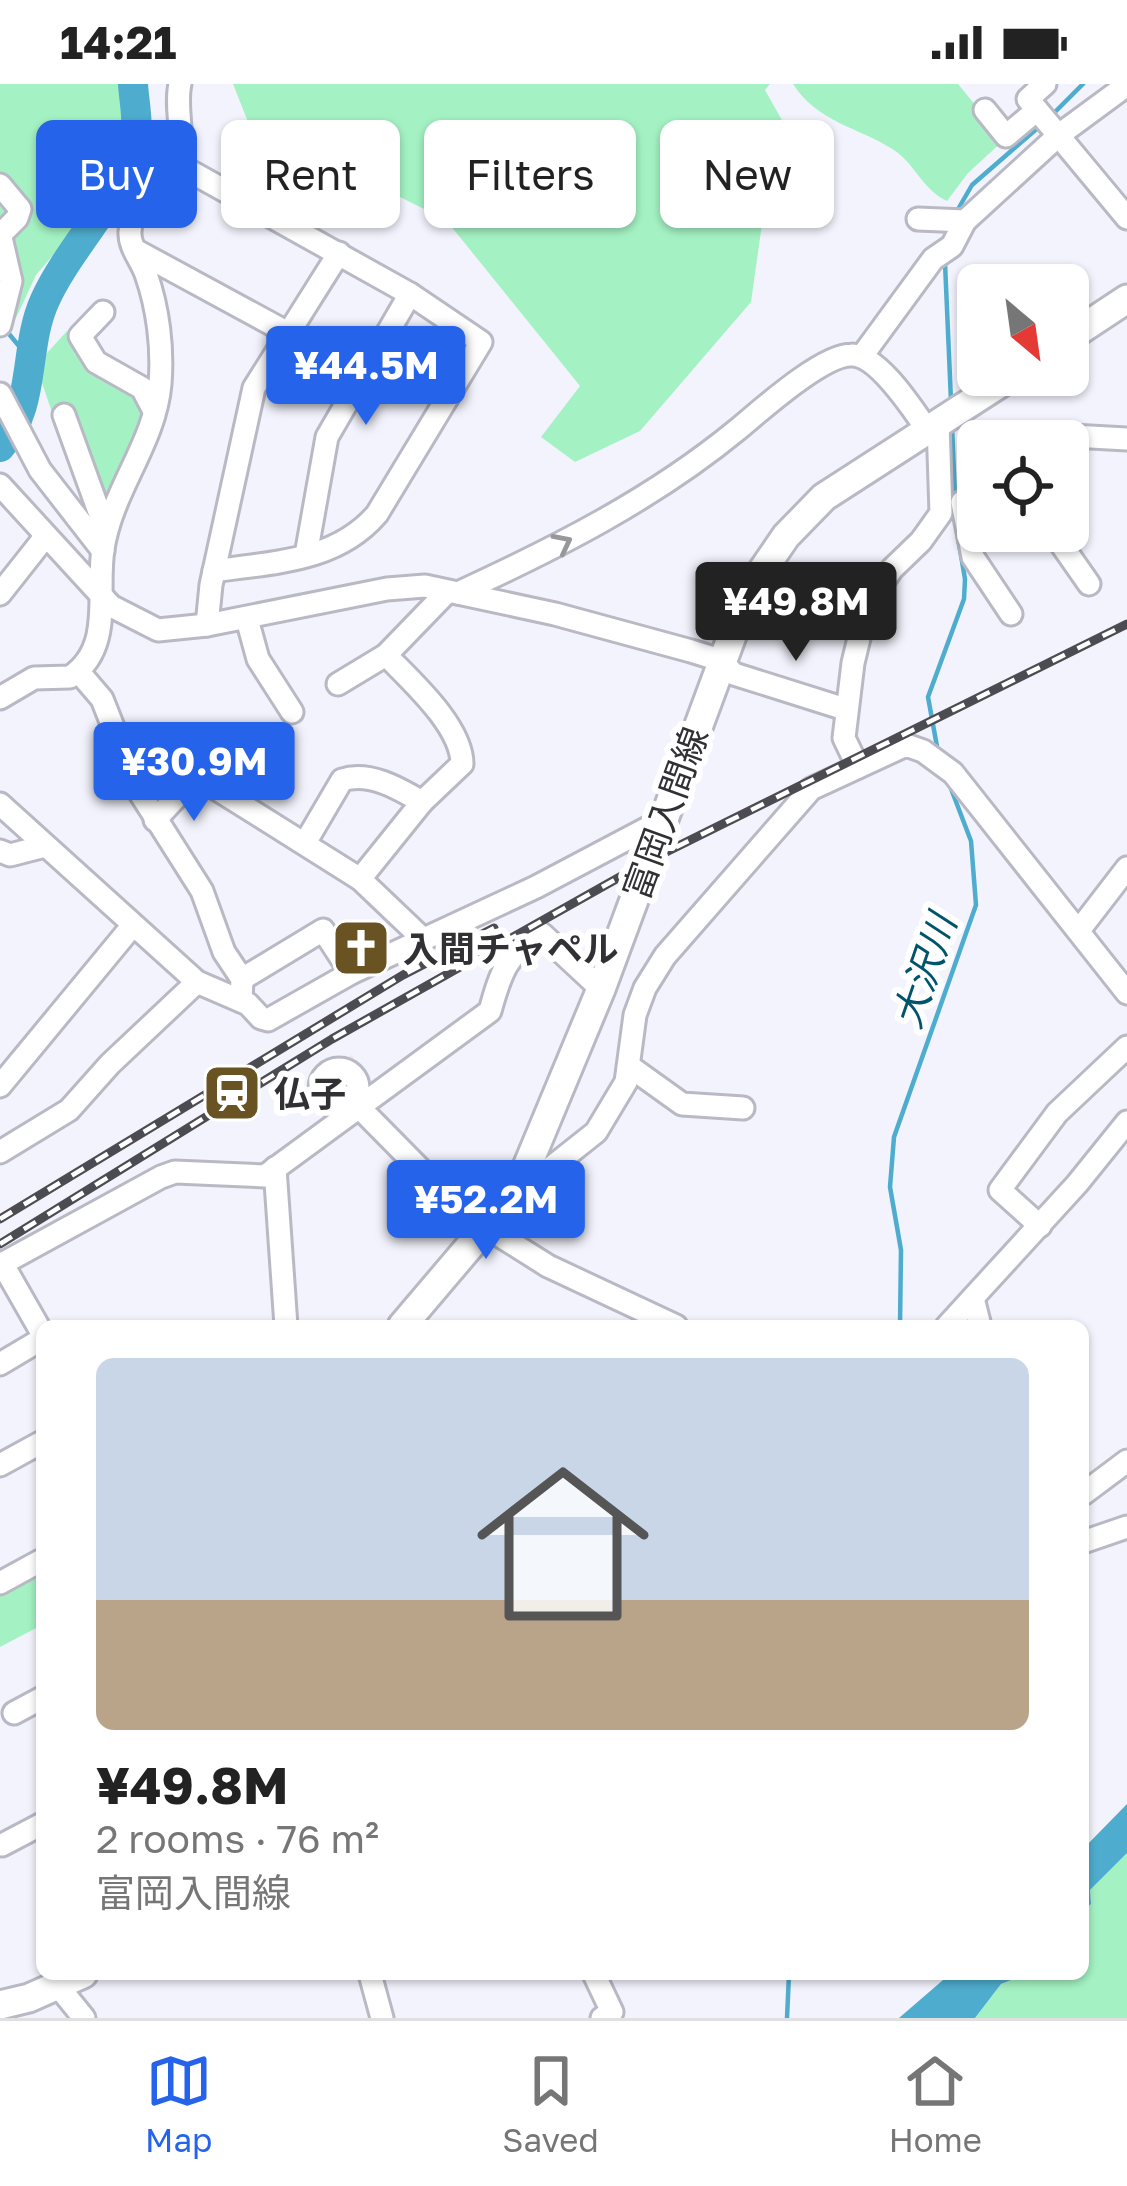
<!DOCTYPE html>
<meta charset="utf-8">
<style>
:root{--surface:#fff;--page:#f2f2f2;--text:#222;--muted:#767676;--line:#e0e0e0;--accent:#2563eb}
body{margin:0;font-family:"Golos Text","Noto Sans JP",sans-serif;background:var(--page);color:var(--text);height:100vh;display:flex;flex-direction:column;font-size:45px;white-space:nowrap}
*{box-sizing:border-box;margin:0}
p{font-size:39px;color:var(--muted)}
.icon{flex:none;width:66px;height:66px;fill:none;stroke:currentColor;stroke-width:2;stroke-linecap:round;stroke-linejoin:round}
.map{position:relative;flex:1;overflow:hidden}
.panel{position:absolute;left:36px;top:1236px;width:1053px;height:660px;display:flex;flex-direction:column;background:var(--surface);border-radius:18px;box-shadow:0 3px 9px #0004}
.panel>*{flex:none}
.banner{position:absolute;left:36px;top:36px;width:1056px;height:108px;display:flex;gap:24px}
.needle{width:78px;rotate:151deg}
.controls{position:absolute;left:957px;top:180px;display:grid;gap:24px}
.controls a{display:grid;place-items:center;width:132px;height:132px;border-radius:18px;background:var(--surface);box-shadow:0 3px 9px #0004;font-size:60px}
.price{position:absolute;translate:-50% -102px;padding:0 27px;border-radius:12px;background:var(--accent);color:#fff;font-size:39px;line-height:78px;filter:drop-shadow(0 3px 6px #0008)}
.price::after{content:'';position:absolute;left:50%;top:72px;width:36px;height:27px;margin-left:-18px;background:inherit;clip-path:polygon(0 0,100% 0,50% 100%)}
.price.selected{background:#222;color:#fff}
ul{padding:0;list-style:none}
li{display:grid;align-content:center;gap:24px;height:636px;padding:0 60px}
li+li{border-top:3px solid var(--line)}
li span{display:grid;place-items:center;height:372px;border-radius:18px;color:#555}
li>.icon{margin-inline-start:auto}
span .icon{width:216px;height:216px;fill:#fffc;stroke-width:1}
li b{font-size:51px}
.tag{padding:0 42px;border-radius:18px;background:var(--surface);box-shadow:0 3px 9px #0004;font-size:42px;line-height:108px}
.tag.selected{background:var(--accent);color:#fff}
.status{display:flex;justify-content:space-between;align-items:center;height:84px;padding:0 60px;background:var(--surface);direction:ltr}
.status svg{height:33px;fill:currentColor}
.tabs{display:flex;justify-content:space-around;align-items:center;height:168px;border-top:3px solid var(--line);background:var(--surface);font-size:33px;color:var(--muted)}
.tabs a{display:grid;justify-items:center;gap:6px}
.tabs .selected{color:var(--accent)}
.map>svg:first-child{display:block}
.industrial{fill:#fde3e7}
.green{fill:#a4f2c3}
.water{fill:#4eadce}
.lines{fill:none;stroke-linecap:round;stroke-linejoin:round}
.stream{stroke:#4eadce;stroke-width:4.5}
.river{stroke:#4eadce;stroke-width:30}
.minor-casing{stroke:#b9b9c5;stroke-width:27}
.major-casing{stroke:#b9b9c5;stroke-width:33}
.minor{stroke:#fff;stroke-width:21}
.major{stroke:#fff;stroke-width:27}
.rail-casing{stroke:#4b4b51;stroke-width:9}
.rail{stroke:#fff;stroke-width:4.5;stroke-dasharray:14;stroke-linecap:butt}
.oneway{stroke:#98989a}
.labels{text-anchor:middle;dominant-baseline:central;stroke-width:12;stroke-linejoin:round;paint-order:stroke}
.street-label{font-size:36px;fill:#303035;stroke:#fff}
.poi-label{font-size:36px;font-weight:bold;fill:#303035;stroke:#fff;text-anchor:start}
.water-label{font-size:39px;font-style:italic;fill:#00556c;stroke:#fff}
</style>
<div class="status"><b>14:21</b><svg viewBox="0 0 49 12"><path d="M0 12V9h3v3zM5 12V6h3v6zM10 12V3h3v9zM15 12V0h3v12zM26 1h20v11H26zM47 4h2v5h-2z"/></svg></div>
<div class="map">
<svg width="1127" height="1934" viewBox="0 0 1127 1934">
<rect width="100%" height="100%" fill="#f3f3fd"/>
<path class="industrial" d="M352,971L372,1007L331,1035L308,998Z"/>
<g class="green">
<path d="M0,0H138L110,105L36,191L8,251L0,248Z"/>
<path d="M233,0H770L765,6L792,54L740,97L764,126L751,218L640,347L575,378L541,353L580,302L446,136L342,84L271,68L254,53Z"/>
<path d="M793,0H958L1004,56L968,89L947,117C923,106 915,80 894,66C858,43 817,38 793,0Z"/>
<path d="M67,247L98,284L139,306L145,323L134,361L102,424L87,432L36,281Z"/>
<path d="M42,1490V1541L0,1563V1512Z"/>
<path d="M1127,1769V1934H975L1001,1900L1026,1890H1083V1827L1091,1820L1090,1806Z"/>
</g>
<g class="water">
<path d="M1127,1720V1769L1090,1806L1091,1820L1083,1827V1765Z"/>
<path d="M950,1890H1026L1001,1900L975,1934H899Z"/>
</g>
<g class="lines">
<g class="stream">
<path d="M1053,30L1083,0"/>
<path d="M957,127L972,101L1040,42"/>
<path d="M945,179L951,317"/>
<path d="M5,245L32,278"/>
<path d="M952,341L955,413"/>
<path d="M938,668L928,613L964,515L965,495L954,430"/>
<path d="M900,1242L901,1166L890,1103L894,1053L976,821L971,757L950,702"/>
<path d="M787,1934L789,1890"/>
</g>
<path class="river" d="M0,363C37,321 23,264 45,216C70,161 121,116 135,55C139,38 134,18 133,0"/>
<g class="minor-casing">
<g id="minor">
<path d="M1045,0L1028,15L1127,134"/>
<path d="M985,26L1006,52L1037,26"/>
<path d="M177,80L410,210L481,258L377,430C336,478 273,478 214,487"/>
<path d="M0,101L20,125L17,134L0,151"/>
<path d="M918,135L965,137"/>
<path d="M0,149L11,197L0,241"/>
<path d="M135,166L288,249"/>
<path d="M103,228L80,252L96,278L142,304L154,327"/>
<path d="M862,272L933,175L952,162L965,137L1059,51L1127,1"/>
<path d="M0,310L40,386L103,467"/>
<path d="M64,331L106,447"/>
<path d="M1046,357L1054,351L1127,355"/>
<path d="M0,401L111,522L158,546L207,541L387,505L425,502L555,530L691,567L720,576L734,590L845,625"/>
<path d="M962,418L973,473L1011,530"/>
<path d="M1052,447L1089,500"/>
<path d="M306,471L327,353L410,210"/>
<path d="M458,509C556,464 653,415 737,346C760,327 822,271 851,271C878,270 914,327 928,347"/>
<path d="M0,510L45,453"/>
<path d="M247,535L258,575L292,628"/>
<path d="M207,541L211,501L254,304L339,169"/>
<path d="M78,587L102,615L138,706L202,807L224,868L242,895L241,917"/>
<path d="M338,600L386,571L447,508"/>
<path d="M0,614L34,594L70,593C114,564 96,509 103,465C112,406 155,359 160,300C163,264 158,224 146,190C141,176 129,163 130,148C131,118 166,108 176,82C187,57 174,26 180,0"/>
<path d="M858,683L844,654L853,579L867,521L892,485L921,457L941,429L938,339"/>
<path d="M0,720L197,898L248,920L261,934L268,936L351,889L536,803L661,737"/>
<path d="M155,736L196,692L360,795L423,855"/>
<path d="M305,759L342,696C369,687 398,704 422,718"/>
<path d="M0,767L10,771L45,762"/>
<path d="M360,795L422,718L462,680C462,642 411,597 386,571"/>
<path d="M1080,845L1127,784"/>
<path d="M242,895L323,846L351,889"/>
<path d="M629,982L682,1020L743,1024"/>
<circle cx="339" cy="1004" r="19"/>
<path d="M0,1002L133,841"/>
<path d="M352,1016L423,1088L486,1143L548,1182L676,1242"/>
<path d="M0,1068L69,1026L110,980L197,898"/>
<path d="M275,1084L286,1242"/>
<path d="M514,1113L596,1048L626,998L635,931L645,904L665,872L811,705L906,661L923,667L953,689L1127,909"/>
<path d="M1040,1142L1000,1106L1057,1029L1127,963"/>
<path d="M2,1179L42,1249"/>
<path d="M0,1181L161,1093L175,1088L265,1092L490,927C500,891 507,867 542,850L601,905"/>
<path d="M973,1214L980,1242"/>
<path d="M947,1242L1077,1100L1127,1038"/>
<path d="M0,1280L42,1255"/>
<path d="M0,1381L42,1358"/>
<path d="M1083,1410L1127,1377"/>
<path d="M1083,1458L1127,1443"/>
<path d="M0,1499L42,1476"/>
<path d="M14,1629L42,1614"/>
<path d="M2,1761L42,1740"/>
<path d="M370,1890L382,1934"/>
<path d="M594,1890L612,1928L602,1934"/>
<path d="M58,1902L84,1934"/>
</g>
</g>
<g class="major-casing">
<g id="major">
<path d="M1068,254L1127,215"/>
<path d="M402,1242L509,1116L524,1090L601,905L749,506L786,452L824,413L1013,291"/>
<path d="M0,1921L29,1914L83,1890"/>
</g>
</g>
<use href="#minor" class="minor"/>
<use href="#major" class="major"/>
<g class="rail-casing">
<g id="rail">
<path d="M0,1135L403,891L494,844"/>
<path d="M0,1160L332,955L650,776L1127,540"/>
</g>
</g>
<use href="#rail" class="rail"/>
</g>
<defs><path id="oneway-chevron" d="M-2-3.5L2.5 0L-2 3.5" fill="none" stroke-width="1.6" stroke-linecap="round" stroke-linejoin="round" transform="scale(3)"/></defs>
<use class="oneway" href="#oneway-chevron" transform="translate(563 459) rotate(-27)"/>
<defs>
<g id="church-square" transform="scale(3)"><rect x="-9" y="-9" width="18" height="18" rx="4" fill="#6a5322" stroke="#fff"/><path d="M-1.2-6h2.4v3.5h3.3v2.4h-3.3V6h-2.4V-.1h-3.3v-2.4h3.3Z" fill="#fff"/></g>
<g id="station-square" transform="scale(3)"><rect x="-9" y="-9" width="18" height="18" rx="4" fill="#6a5322" stroke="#fff"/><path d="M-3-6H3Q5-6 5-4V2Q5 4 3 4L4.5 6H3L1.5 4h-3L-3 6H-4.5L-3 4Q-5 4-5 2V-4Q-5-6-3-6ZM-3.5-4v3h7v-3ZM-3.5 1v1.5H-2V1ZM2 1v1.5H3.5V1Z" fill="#fff"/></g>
</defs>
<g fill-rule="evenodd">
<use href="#church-square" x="361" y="864"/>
<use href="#station-square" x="232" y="1009"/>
</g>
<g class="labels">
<g class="street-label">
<text transform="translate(665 729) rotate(-70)">富岡入間線</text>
</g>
<g class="poi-label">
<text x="403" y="864">入間チャペル</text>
<text x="274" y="1009">仏子</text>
</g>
<g class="water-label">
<text transform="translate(924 887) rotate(-71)">大沢川</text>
</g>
</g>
</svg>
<div class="controls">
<a><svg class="needle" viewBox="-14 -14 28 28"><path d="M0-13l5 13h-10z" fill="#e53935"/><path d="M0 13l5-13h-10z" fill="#767676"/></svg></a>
<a><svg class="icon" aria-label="locate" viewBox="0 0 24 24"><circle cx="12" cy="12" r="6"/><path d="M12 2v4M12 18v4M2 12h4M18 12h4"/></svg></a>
</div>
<b class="price" style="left:366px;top:344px">¥44.5M</b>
<b class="price selected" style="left:796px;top:580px">¥49.8M</b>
<b class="price" style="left:194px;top:740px">¥30.9M</b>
<b class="price" style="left:486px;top:1178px">¥52.2M</b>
<div class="banner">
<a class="tag selected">Buy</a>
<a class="tag">Rent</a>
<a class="tag">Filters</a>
<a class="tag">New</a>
</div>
<section class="panel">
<ul>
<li><span style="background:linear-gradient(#c9d6e8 65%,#b9a48a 0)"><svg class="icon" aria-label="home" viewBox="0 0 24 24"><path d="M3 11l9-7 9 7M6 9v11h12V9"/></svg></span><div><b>¥49.8M</b><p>2 rooms · 76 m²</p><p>富岡入間線</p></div></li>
</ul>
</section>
</div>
<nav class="tabs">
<a class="selected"><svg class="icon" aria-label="map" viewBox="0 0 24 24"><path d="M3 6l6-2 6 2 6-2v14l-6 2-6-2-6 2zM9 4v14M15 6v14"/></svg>Map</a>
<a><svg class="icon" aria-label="saved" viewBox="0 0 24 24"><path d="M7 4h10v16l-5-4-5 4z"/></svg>Saved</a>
<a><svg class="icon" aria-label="home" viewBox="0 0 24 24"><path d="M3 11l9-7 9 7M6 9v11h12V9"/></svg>Home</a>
</nav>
